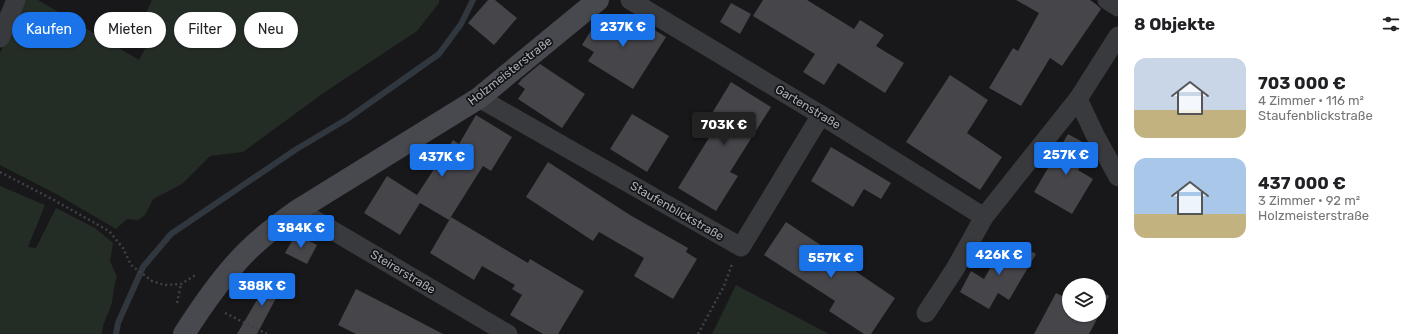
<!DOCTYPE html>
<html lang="de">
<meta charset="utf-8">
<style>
:root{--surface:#fff;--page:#f2f2f2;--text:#202124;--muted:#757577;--accent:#1a73e8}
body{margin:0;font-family:Rubik,sans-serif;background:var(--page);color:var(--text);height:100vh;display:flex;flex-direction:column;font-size:15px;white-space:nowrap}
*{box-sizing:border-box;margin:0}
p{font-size:13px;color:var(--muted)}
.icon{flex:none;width:22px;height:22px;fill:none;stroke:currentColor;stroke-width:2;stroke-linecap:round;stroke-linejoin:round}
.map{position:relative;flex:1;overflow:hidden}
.sheet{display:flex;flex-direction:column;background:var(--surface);width:300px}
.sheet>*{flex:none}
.guide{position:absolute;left:12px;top:12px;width:380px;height:36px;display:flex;gap:8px}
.buttons{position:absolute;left:1062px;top:278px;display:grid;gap:8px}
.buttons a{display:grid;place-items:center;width:44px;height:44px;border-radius:50%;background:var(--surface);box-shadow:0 1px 3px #0004;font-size:20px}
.price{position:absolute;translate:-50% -34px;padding:0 9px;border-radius:4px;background:var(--accent);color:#fff;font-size:13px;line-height:26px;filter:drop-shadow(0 1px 2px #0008)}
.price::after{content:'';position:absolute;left:50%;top:24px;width:12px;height:9px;margin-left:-6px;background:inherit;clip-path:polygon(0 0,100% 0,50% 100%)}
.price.active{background:#222;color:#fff}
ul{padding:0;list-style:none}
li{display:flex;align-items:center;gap:12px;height:100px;padding:0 16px}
li span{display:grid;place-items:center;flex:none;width:112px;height:80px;border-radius:12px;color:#555}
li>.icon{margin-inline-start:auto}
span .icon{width:48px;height:48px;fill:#fffc;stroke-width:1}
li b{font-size:17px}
h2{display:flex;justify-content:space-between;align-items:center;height:48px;padding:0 16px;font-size:17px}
.chip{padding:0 14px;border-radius:18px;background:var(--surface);box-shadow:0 1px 3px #0004;font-size:14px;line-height:36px}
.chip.active{background:var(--accent);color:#fff}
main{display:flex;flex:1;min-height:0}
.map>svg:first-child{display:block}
.green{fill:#242c26}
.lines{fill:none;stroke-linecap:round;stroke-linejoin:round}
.stream{stroke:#31373f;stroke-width:6}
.building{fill:#45454a}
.path{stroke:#3f4145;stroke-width:2.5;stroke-dasharray:2 3;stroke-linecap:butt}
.street{stroke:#393a3e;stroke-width:19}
.secondary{stroke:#47494e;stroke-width:22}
.labels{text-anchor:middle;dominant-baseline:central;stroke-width:3.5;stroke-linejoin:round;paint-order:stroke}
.street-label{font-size:12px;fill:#abaeb8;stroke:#131315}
</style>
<main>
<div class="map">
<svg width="1118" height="334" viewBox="0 0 1118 334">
<rect width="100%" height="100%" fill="#18181a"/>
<g class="green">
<path d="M24,0H38L139,60L159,23L145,15L152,0H439V3L417,31L322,94L243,152L210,156L182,184L153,199L145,215L138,220L127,219L116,229L58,195L0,165V53Z"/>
<path d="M0,186L45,205L28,247L36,248L56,208L95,228L113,243L110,261L117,277C113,286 114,296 111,306C107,317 103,322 102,334H0Z"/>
<path d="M736,285L829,334H712Z"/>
</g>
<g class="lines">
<path class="stream" d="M116,334L118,323L143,267L171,234L295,150L347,119L439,54L461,24L473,0"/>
</g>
<g class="building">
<path d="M488,0H495L517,18L494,45L468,23Z"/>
<path d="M763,0H807L854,29L860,20L884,35L876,46L904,63L885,93L838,63L824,85L803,72L815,54L753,16Z"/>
<path d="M1016,0H1090L1097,5L1101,9L1062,66L1050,58L1021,106L989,88L1013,48L1018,51L1039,13Z"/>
<path d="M731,3L751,14L740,34L720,22Z"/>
<path d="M601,14L624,28L632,16L666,37L633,89L588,61L594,52L582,45Z"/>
<path d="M540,64L585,94L562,128L518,99L525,89L518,84L522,79Z"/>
<path d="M950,75L988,100L967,133L1002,157L980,190L906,142Z"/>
<path d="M731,82L771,107L730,172L738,176L716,211L678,188L715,128L706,123Z"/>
<path d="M632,114L669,136L647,172L610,149Z"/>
<path d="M476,115L512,137L491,171L483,166L449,220L420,203L400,235L364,213L387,176L417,195L453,140L459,144Z"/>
<path d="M1068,134L1088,145L1090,149L1078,170L1093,179L1072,214L1034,192Z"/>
<path d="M831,147L891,183L881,199L864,189L853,207L811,181Z"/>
<path d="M548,162L630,215L688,248L686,252L697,259L673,299L634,276L644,258L599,232L593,241L526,197Z"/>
<path d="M451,217L528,263L530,259L584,291L558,334H543L510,315L522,295L512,289L515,285L482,266L474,280L430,253Z"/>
<path d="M786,222L831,252L830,254L895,298L871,334H864L829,311L835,301L764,255Z"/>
<path d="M296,234L317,245L307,264L285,253Z"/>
<path d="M1016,243L1036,254L1009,300L998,293L989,309L960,292L971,271L984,279L1002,247L1010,252Z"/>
<path d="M271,276L284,283L257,334H237Z"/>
<path d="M1076,279L1088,285H1073Z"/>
<path d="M356,289L397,310L443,334H356L338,325Z"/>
<path d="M1099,291L1109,296L1099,314Z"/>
<path d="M1069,292V315H1099L1089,334H1034L1056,293L1066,298Z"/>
</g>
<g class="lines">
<g class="path">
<path d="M0,172L52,199L109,231L123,248L131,265L152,281L165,285L181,284L197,274"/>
<path d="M177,303L181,284"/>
<path d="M225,313L267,334"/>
<path d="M698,334L724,286L732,264"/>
</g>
<g class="street">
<path d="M630,0L821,115L984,217L1078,99L1118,36"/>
<path d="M1107,0L1118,7"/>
<path d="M0,38L16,0"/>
<path d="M479,98L741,247L821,115"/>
<path d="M1078,99L1095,135L1118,177"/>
<path d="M298,210L508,334"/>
<path d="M926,313L955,269L984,217"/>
</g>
<path class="secondary" d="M184,334C200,309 217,284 237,262C254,242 277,225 298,210L479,98L598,0"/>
</g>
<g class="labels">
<g class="street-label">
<text transform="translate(510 71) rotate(-38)">Holzmeisterstraße</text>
<text transform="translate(808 107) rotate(31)">Gartenstraße</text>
<text transform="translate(677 211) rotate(30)">Staufenblickstraße</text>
<text transform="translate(403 272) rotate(31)">Steirerstraße</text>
</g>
</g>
</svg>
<div class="buttons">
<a><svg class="icon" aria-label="layers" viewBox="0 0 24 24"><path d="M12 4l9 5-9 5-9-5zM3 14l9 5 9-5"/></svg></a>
</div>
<b class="price" style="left:623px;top:48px">237K €</b>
<b class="price active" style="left:724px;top:146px">703K €</b>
<b class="price" style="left:1066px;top:176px">257K €</b>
<b class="price" style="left:442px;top:178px">437K €</b>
<b class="price" style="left:301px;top:249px">384K €</b>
<b class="price" style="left:999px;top:276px">426K €</b>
<b class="price" style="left:831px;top:279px">557K €</b>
<b class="price" style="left:262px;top:307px">388K €</b>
<div class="guide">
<a class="chip active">Kaufen</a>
<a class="chip">Mieten</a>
<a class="chip">Filter</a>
<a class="chip">Neu</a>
</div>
</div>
<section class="sheet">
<h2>8 Objekte<svg class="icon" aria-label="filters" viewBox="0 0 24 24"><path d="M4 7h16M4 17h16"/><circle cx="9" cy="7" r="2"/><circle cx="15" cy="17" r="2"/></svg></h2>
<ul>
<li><span style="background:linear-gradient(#c9d6e8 65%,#c2b280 0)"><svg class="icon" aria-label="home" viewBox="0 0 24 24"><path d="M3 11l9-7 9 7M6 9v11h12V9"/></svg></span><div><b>703 000 €</b><p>4 Zimmer · 116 m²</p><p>Staufenblickstraße</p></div></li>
<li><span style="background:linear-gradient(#a9c7e8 70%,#c2b280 0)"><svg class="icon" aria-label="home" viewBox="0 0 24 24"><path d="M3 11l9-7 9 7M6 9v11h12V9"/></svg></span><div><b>437 000 €</b><p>3 Zimmer · 92 m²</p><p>Holzmeisterstraße</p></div></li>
</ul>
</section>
</main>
